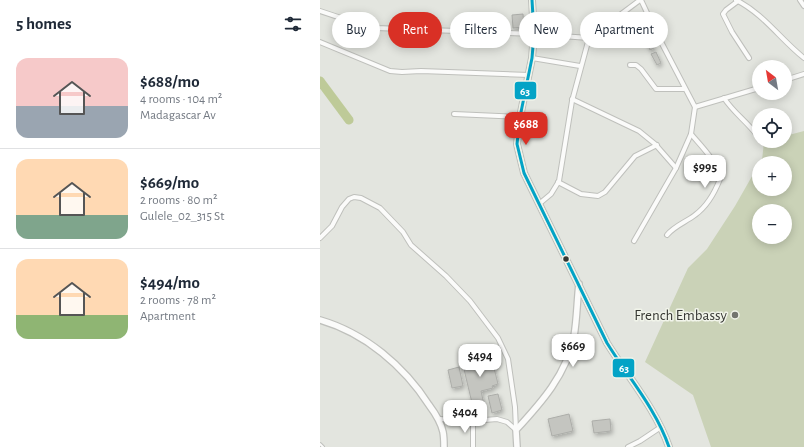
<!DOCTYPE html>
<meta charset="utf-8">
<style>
:root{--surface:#fff;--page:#f2f2f3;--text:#1f2937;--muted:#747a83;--line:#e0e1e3;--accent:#d93025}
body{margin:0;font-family:"Alegreya Sans",sans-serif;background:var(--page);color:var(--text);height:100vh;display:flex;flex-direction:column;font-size:15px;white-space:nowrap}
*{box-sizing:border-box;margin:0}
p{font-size:13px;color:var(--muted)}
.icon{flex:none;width:22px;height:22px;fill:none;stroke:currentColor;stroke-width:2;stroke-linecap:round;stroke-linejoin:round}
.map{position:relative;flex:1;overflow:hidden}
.panel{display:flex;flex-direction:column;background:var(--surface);width:320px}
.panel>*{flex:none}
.guide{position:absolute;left:12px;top:12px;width:380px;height:36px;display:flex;gap:8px}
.needle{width:26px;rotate:329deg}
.controls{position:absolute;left:432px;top:60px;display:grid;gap:8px}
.controls a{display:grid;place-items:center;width:40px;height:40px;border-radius:50%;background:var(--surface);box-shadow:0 2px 10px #0003;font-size:20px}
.price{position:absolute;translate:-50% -34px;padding:0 9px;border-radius:8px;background:#fff;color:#222;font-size:13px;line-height:26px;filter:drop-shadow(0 1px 2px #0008)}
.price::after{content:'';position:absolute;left:50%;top:24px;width:12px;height:9px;margin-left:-6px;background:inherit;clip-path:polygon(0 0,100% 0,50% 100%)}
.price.on{background:var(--accent);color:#fff}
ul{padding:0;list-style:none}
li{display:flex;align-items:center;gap:12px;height:100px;padding:0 16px}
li+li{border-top:1px solid var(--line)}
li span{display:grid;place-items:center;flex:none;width:112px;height:80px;border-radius:12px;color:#555}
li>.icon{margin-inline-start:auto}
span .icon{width:48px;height:48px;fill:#fffc;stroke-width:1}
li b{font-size:17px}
h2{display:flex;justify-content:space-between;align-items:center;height:48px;padding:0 16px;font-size:17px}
.chip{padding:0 14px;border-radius:18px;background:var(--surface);box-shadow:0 2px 10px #0003;font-size:14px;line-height:36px}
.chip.on{background:var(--accent);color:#fff}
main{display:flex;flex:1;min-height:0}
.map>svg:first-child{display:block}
.green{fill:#cad2b7;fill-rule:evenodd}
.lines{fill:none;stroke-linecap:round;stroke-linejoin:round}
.river{stroke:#beca98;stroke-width:9}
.building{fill:#c4c5c0;stroke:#acada9;filter:url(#shadow)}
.lane-casing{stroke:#bfc0bc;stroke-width:4}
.street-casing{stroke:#bfc0bc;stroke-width:6}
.secondary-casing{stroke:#bfc0bc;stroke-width:8}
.lane{stroke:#fbfbfa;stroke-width:2}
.street{stroke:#fbfbfa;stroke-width:4}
.secondary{stroke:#fbfbfa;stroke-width:5.5}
.bus-1-casing{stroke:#f1f4ea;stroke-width:6}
.bus-1{stroke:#03a3c6;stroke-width:3}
.bus-dot{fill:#363733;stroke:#f1f4ea;stroke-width:1.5}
.poi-dot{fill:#73746f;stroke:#f1f4ea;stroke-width:1.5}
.labels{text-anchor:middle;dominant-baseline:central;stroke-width:3;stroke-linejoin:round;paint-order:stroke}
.poi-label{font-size:15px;fill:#363733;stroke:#f1f4ea;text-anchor:end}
.line-badge{stroke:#f1f4ea;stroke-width:1.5}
.badge-label{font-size:11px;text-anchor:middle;font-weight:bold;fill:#fff}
</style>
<main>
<section class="panel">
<h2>5 homes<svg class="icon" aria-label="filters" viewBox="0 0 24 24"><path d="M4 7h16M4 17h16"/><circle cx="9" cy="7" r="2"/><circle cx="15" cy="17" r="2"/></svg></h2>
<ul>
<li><span style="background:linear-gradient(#f6c9c9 60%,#9aa5b1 0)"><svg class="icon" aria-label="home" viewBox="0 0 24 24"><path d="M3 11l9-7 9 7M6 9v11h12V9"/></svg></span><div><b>$688/mo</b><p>4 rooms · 104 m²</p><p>Madagascar Av</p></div></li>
<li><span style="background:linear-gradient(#ffd9b3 70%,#7fa58c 0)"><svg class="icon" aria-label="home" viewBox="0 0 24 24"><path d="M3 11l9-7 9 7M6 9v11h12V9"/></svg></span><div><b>$669/mo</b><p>2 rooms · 80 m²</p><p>Gulele_02_315 St</p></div></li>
<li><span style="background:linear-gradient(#ffd9b3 70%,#8fb573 0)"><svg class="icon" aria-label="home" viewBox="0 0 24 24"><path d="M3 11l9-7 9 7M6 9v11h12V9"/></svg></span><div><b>$494/mo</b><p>2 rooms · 78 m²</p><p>Apartment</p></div></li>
</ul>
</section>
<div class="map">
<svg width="484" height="447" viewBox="0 0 484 447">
<defs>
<filter id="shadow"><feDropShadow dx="1.5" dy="2.5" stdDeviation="2" flood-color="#0004"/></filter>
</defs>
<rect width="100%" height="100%" fill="#e3e5df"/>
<path class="green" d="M484,131V447H391L373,395L325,362L368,268L387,249L415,206L439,164V189H465V163H440L442,160L444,142L465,141V136ZM439,211H465V237H439Z"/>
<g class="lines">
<path class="river" d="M0,81L29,120"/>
</g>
<g class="building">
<path d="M203,14L204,27L193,28L192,15Z"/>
<path d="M321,21L327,32L322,34L316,23Z"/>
<path d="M313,24L321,38L316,41L309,26Z"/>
<path d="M328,36L334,48L330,50L324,38Z"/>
<path d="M336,52L341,63L337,65L331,54Z"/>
<path d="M164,355L165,358L171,356L178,384L172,386L173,388L161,391L163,400L152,403L143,365L149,363V366L160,363L158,356Z"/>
<path d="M139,367L143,386L132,388L128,370Z"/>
<path d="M178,394L182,410L172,413L168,396Z"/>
<path d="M249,414L253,431L232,436L228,419Z"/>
<path d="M290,419L291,431L274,433L272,421Z"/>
</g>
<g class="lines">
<g class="lane-casing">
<path id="lane" d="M0,444L3,447"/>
</g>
<g class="street-casing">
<g id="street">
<path d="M321,0L338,36L375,107"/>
<path d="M416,0C444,14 460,39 484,58"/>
<path d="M480,0L484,6"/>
<path d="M418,1L406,10L403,14L412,32L429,58"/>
<path d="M0,11L42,25L56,28L214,34L269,38L320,0"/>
<path d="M0,42L70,71L82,72L101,71L209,75"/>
<path d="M212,58L260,66"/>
<path d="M310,65H316L321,69L336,89H364"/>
<path d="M465,80L484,74"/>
<path d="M404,98C413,112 426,121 436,134"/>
<path d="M252,99L319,131L335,144L356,168"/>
<path d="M134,114L200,117"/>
<path d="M238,182L261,194L278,196L285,192L315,156L337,145"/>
<path d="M219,204L231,194L239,181L252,101L269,38"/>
<path d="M347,235C354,226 366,222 375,215C386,207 395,192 400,179C398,162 381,146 371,134"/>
<path d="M0,238L12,226L22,207L29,199L34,197L41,198L60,208L83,232L91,245L126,276L150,301L178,338L188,359L195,407L196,430"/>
<path d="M314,241L356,168L371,134L375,107L439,88"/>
<path d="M119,419L153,421L177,419L187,422L196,430"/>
<path d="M153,421V447"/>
<path d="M308,447L320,441L341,427"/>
</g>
</g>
<g class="secondary-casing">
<g id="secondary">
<path d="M212,0L214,34L212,58L200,117L197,144L204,173L287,343C308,377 336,409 349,447"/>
<path d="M0,320C45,333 84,366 109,405C115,413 121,422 123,432C124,437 124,442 124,447"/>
<path d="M197,447L196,430C221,403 247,374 254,336C257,319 257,301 259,284"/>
</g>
</g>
<use href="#lane" class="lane"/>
<use href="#street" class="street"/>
<use href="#secondary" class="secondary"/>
<g class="bus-1-casing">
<path id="bus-1" d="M212,0L214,34L212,58L200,117L197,144L204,173L287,343C308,377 336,409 349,447"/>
</g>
<use href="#bus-1" class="bus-1"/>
</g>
<circle class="bus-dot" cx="246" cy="259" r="3.5"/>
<circle class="poi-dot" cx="415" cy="315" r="4"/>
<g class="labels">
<g class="poi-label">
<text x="407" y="315">French Embassy</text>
</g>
</g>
<g class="line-badge">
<rect x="194" y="81" width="23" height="19" rx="4" fill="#03a3c6"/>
<rect x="292" y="358" width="23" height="20" rx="4" fill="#03a3c6"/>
</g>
<g class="badge-label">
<text x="205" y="95">63</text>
<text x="304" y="372">63</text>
</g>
</svg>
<div class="controls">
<a><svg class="needle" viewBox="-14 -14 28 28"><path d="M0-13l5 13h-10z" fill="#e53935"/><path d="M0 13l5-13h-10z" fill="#747a83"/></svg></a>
<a><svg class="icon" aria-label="locate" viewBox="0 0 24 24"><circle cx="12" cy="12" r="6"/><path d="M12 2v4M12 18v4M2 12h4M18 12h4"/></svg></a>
<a>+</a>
<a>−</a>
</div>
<b class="price on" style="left:206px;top:146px">$688</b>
<b class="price" style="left:385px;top:189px">$995</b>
<b class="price" style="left:253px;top:368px">$669</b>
<b class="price" style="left:160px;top:378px">$494</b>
<b class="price" style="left:145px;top:434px">$404</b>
<div class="guide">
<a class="chip">Buy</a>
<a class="chip on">Rent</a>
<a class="chip">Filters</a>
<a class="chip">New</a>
<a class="chip">Apartment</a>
</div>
</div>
</main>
